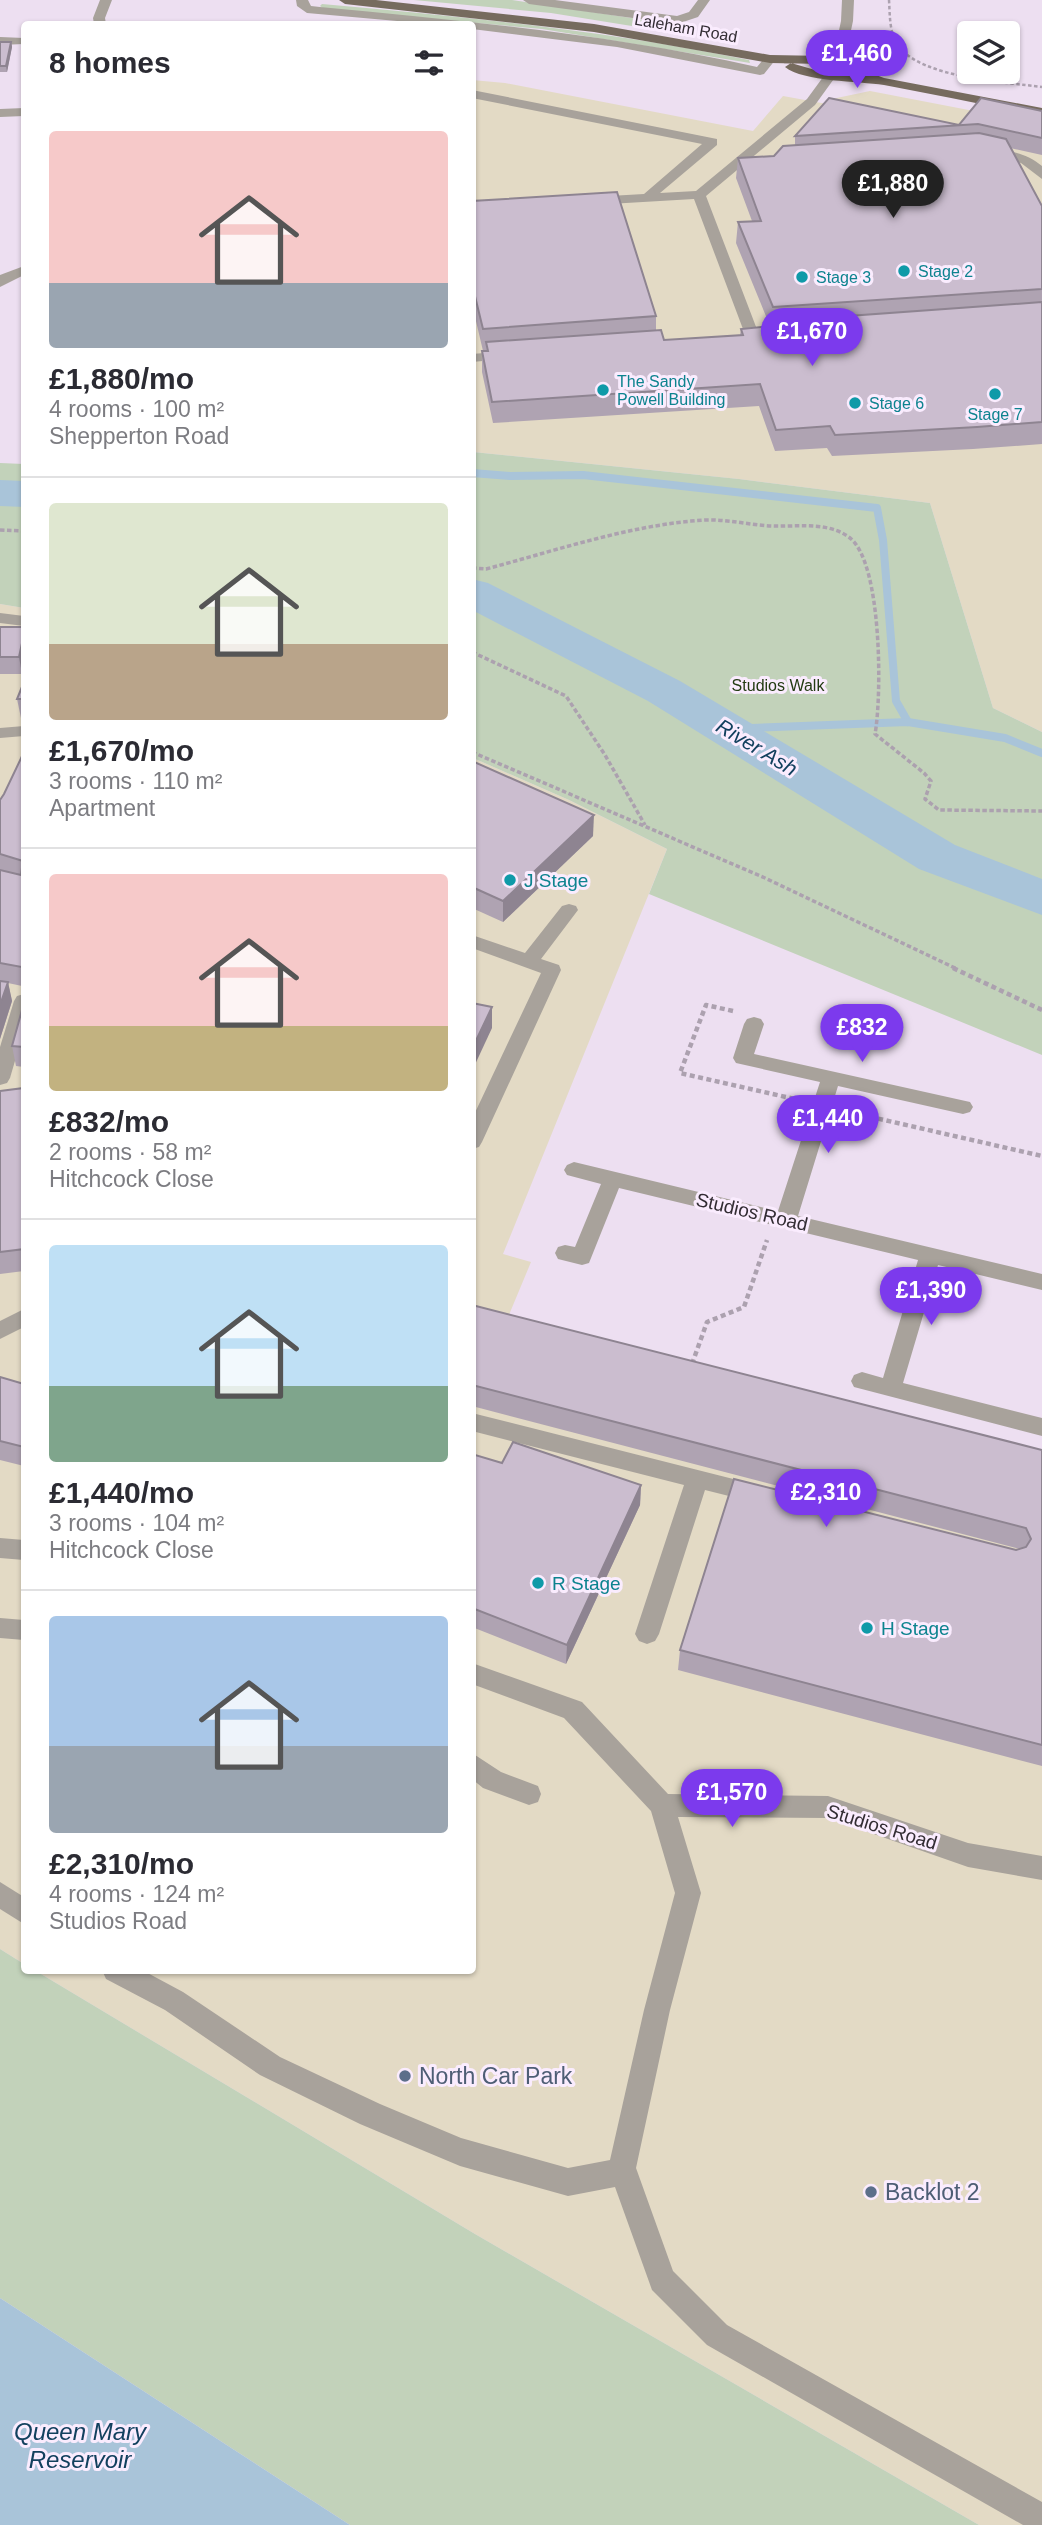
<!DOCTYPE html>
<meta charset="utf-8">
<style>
:root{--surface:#fff;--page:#f2f2f3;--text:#2b2b33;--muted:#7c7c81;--line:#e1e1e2;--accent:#7c3aed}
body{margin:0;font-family:Helvetica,sans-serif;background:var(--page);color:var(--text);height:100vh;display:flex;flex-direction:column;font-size:26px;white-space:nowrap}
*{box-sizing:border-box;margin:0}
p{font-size:23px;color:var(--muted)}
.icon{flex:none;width:38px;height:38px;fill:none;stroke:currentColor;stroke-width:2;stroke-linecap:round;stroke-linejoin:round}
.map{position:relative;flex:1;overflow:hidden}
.drawer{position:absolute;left:21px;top:21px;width:455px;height:1953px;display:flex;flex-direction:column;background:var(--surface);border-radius:7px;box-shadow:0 2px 5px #0004}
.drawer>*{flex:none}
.tools{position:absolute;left:957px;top:21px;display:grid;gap:14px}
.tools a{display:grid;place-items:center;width:63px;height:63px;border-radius:7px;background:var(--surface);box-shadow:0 2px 5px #0004;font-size:35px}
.price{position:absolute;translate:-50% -60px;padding:0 16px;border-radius:24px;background:var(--accent);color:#fff;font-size:23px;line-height:46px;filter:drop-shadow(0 2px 4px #0008)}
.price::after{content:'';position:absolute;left:50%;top:42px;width:21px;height:16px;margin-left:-10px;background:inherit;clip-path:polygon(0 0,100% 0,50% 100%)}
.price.current{background:#222;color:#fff}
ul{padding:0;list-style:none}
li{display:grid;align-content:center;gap:14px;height:371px;padding:0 28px}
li+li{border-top:2px solid var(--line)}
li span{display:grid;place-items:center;height:217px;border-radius:7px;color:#555}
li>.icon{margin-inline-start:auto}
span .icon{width:126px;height:126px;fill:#fffc;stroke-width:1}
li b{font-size:30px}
h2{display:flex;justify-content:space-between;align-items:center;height:84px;padding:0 28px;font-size:30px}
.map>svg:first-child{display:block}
.commercial{fill:#e3dac5}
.green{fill:#c2d2ba}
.water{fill:#a9c4d9}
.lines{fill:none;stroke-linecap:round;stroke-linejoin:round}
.stream{stroke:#a9c4d9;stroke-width:8}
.river{fill:#a9c4d9;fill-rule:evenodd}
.path-far2{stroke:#aca1af;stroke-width:2.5;stroke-dasharray:3.5 2.5;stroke-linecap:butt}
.path-far1{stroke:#aca1af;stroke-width:3.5;stroke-dasharray:4.5 2.5;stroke-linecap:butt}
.path{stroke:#aca1af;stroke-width:4.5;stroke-dasharray:5 3.5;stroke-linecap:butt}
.minor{fill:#a8a29b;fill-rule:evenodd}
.major{fill:#766b5e;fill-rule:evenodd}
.wall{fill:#afa3b2}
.shaded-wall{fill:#8e8491}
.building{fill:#cbbdcf;stroke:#8e8491;stroke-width:2}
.culture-dot{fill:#0f9aa8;stroke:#faecfe;stroke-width:2.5}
.service-dot{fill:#5c6f8a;stroke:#faecfe;stroke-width:2.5}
.labels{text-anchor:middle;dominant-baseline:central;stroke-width:6;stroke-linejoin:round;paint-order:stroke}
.far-street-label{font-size:16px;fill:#322c33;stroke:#faecfe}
.far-culture-label{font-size:16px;fill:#0d838f;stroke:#faecfe;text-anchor:start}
.far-park-label{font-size:16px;fill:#233b13;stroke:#faecfe}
.culture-label{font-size:19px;fill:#0d838f;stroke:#faecfe;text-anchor:start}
.street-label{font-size:19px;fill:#322c33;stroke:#faecfe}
.water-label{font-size:21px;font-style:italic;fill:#12405e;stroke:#faecfe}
.near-service-label{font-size:23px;fill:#4e5e75;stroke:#faecfe;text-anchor:start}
.near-water-label{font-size:24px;font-style:italic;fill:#12405e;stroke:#faecfe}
</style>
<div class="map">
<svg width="1042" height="2525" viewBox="0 0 1042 2525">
<rect width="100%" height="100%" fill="#eddff1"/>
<g class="commercial">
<path d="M472,80L505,83L753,131L783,96L827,104L832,99L870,91L1042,124V732L993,708L930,503L739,479L473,452Z"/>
<path d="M0,604L24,608V1964L0,1949Z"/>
<path d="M473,758L569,800L667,849L503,1254L531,1262L504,1327L1042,1461V2525H979L475,2234L36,1971L472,1970Z"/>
</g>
<g class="green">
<path d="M414,0H512L678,25L683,28L678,32H669L551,13Z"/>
<path d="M322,4C466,17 608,31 749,60L750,63L542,29L324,9L320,6Z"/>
<path d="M473,452L739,479L930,503L993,708L1042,732V1055L649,894L667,849L569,800L473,758Z"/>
<path d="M0,463L24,464V608L0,604Z"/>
<path d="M0,1949L24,1964V1970L36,1971L475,2234L979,2525H350L0,2298Z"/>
</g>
<path class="water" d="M0,2298L350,2525H0Z"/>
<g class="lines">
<g class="stream">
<path d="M472,473L510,476L583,475L877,508L883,540L896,701L908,722"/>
<path d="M726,729L908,722L1005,738L1042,753"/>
</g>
<g class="river">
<path d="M0,480L24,481V507L0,506Z"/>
<path d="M472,579L488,583L680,681L955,845L1042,879V915L919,869L648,701L472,610Z"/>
</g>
<path class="path-far2" d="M889,0C890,15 889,34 899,47C924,78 1004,82 1042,87"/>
<g class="path-far1">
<path d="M0,530L24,531"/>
<path d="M472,568L486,569C558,550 630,525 704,520C728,519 749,525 772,526C798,527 828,521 850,538C882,563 882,696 875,734L924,773L931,781L925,799L939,810L1042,811"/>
<path d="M472,652L566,696L605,755L645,825"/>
<path d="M472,752L765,878L957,969"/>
</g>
<g class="path">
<path d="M953,968L1042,1010"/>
<path d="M733,1011L706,1005L680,1073L799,1100"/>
<path d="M845,1111L1042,1156"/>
<path d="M692,1364L707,1322L744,1307L767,1240"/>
</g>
<g class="minor">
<path d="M100,0H112L105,18L106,24H94L93,18Z"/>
<path d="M296,0H308L311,6L320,7C467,21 613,35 757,67L766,56L776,59L764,74L760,75L617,47L472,29V24H431L307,13L297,6Z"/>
<path d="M523,0H555L677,16L689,12L698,0H710L698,17L677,24L529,4Z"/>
<path d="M842,0H854L853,21L844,63L838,67L832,63L841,21Z"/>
<path d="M0,37L24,38V44L0,45Z"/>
<path d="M830,72L836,76L815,105L706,196L758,332L771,331L778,335L776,338L753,341L746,337L694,199L592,205L585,201L592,197L644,194L702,144L472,98V90L717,139V145L660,193L696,191L807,99L826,73Z"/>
<path d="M24,108V116L0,117V109Z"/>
<path d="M990,147C1009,151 1027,153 1042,166V179L1021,163L985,154V148Z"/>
<path d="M24,266V275L0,287V275Z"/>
<path d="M509,351L514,352V358L472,362V354Z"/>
<path d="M0,613L24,616V626L0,623Z"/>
<path d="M24,726V736L0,738V728Z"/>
<path d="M569,904L576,906L578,910L541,959L559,965L561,970L482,1142L479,1147L472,1149V1119L541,973L472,948V935L525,953L562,906Z"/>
<path d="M24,994V1030L10,1078L7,1083L0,1085V1047L14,1001L17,996Z"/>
<path d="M754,1017L761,1019L764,1024L754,1054L970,1102L973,1107L970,1112L963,1114L838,1086L798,1216L1042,1274V1290L938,1265L903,1383L1042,1418V1436L854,1387L851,1381L854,1375L862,1372L883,1378L918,1260L619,1188L589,1263L582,1265L558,1259L555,1253L558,1247L565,1245L575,1247L601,1184L567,1175L564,1170L567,1165L574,1162L778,1211L820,1082L736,1063L733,1058L744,1024L747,1019Z"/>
<path d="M24,1309V1327L0,1339V1321Z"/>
<path d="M472,1413L757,1485L765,1487L768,1494L765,1501L757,1503L705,1490L659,1634L655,1641L647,1644L639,1641L635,1634L684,1485L472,1431Z"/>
<path d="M0,1538L24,1540V1560L0,1558Z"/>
<path d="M0,1618L24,1620V1640L0,1638Z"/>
<path d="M472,1663L582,1702L668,1794L828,1796L968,1843L1042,1856V1880L968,1867L828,1818L678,1817L701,1893L670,2010L636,2168L673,2271L727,2325L1042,2502V2525H1023L707,2345L652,2290L615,2187L568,2196L460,2166L360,2124L260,2075L165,2010L106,1979L102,1970H142L183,1992L280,2057L380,2104L461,2138L568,2168L610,2160L644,2010L675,1893L651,1811L564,1718L472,1684Z"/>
<path d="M472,1753L501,1772L538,1786L541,1794L538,1802L529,1805L483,1788L472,1779Z"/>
<path d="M0,1882L24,1897V1924L0,1909Z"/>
</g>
<path class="major" d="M339,0H376L594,24L770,55L826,56L884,78L1042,108V116C989,106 937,95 884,85C858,81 804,82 785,67L791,63L822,72L849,73L824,64L770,63L594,32L345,4Z"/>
</g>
<g class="wall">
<path d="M0,42H11L12,47L7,72H0Z"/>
<path d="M1042,111V155L1010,148L1042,206V444L973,449L832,456L827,448L775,451L759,406L493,423L482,372V351H483L472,304V201L656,316V330L664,340L740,335L741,329L770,326L736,243L738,222L752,221L736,178L738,158L774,156L795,145V136L959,125Z"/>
<path d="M0,627H24V663L22,674H0Z"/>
<path d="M24,682V718H21L17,699Z"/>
<path d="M24,752V1067L16,1066L12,1046L22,1010V986L8,983L12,1001L0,1039V800L4,794Z"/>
<path d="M472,761L593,836L503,922L472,908Z"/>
<path d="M24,1088V1271L0,1274V1091Z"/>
<path d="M472,1305L1042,1450V1766L678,1670L680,1650L1020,1549L472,1406Z"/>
<path d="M0,1377L24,1384V1466L0,1460Z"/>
<path d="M472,1454L502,1463L641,1485L640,1505L566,1664L472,1627Z"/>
</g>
<g class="shaded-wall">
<path d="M11,42L12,47L7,72L6,66Z"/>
<path d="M24,634V663L22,674L19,657Z"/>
<path d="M594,815L593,836L503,922V901Z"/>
<path d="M8,982L12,1001L0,1039V1005Z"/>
<path d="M492,1007V1028L472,1071V1049Z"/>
<path d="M641,1485L640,1505L566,1664L567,1645Z"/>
</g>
<g class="building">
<path d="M0,42H11L6,66H0Z"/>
<path d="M829,98L959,125L981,98L1042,111V138L978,124L795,136Z"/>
<path d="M979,133L1006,139L1042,206V289L773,307L738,222L761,221L738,158L774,156L783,146Z"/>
<path d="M617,192L656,316L483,329L472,284V201Z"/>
<path d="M1042,302V422L977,427L835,435L830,426L776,430L760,384L492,402L482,351H488L486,342L661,330L664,340L743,335L741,329L780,325L779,321Z"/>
<path d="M0,627H24V634L19,657H0Z"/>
<path d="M24,682V699H17Z"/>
<path d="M24,752V1047L12,1046L22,1010V967L0,963V870L21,875L23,861L0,854V800L4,794Z"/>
<path d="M472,761L594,815L503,901L472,887Z"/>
<path d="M0,981L8,982L0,1005Z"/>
<path d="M472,1003L492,1007L472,1049Z"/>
<path d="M24,1088V1249L0,1252V1091Z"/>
<path d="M472,1305L1042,1450V1745L680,1650L734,1479L1016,1550L1026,1547L1031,1539L1026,1528L472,1385Z"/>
<path d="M0,1377L24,1384V1447L0,1441Z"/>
<path d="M513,1442L641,1485L567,1645L472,1608V1454L502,1463Z"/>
</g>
<g class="culture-dot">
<circle cx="904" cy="271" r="7"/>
<circle cx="802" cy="277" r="7"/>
<circle cx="603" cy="390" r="7"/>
<circle cx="995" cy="394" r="7"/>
<circle cx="855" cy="403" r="7"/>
<circle cx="510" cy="880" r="7"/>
<circle cx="538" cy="1583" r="7"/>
<circle cx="867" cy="1628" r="7"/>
</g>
<g class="service-dot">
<circle cx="405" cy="2076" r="7"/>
<circle cx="871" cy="2192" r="7"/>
</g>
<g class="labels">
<g class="far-street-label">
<text transform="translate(686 28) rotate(10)">Laleham Road</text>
</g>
<g class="far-culture-label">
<text x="918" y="271">Stage 2</text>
<text x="816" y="277">Stage 3</text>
<text x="617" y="381">The Sandy<tspan x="617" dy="18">Powell Building</tspan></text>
<text x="869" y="403">Stage 6</text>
<text x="995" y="414" text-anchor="middle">Stage 7</text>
</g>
<g class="far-park-label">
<text x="778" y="685">Studios Walk</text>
</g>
<g class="culture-label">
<text x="524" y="880">J Stage</text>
<text x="552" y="1583">R Stage</text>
<text x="881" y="1628">H Stage</text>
</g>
<g class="street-label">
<text transform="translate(752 1212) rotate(13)">Studios Road</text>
<text transform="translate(882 1827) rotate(17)">Studios Road</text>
</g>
<g class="water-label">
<text transform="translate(757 747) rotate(31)">River Ash</text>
</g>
<g class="near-service-label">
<text x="419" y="2076">North Car Park</text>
<text x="885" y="2192">Backlot 2</text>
</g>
<g class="near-water-label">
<text x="80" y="2431">Queen Mary<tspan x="80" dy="28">Reservoir</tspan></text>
</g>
</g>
</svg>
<div class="tools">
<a><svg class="icon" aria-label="layers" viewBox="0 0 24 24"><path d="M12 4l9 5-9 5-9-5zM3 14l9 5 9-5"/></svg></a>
</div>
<b class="price" style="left:857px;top:90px">£1,460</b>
<b class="price current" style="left:893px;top:220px">£1,880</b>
<b class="price" style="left:812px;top:368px">£1,670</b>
<b class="price" style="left:862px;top:1064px">£832</b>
<b class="price" style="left:828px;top:1155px">£1,440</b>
<b class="price" style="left:931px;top:1327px">£1,390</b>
<b class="price" style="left:826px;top:1529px">£2,310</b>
<b class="price" style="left:732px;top:1829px">£1,570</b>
<section class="drawer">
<h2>8 homes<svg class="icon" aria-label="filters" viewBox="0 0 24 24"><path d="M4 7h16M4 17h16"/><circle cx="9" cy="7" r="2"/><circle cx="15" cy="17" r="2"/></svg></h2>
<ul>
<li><span style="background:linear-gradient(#f6c9c9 70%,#9aa5b1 0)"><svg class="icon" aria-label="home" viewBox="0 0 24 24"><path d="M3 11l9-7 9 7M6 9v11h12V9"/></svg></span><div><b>£1,880/mo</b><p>4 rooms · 100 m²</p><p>Shepperton Road</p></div></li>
<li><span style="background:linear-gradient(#dfe7d0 65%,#b9a48a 0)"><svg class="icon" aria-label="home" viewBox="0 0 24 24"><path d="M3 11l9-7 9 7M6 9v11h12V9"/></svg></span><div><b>£1,670/mo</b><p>3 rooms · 110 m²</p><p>Apartment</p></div></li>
<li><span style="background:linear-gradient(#f6c9c9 70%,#c2b280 0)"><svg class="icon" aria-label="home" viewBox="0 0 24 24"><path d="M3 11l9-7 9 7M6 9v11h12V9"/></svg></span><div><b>£832/mo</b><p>2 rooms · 58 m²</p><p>Hitchcock Close</p></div></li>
<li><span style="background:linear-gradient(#bfe0f5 65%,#7fa58c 0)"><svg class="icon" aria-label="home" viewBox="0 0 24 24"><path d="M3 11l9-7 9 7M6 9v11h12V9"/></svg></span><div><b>£1,440/mo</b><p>3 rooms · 104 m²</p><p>Hitchcock Close</p></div></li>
<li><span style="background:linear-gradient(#a9c7e8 60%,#9aa5b1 0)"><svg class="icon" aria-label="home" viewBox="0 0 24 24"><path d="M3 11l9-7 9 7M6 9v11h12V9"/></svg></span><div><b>£2,310/mo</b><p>4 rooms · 124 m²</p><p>Studios Road</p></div></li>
</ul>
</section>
</div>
